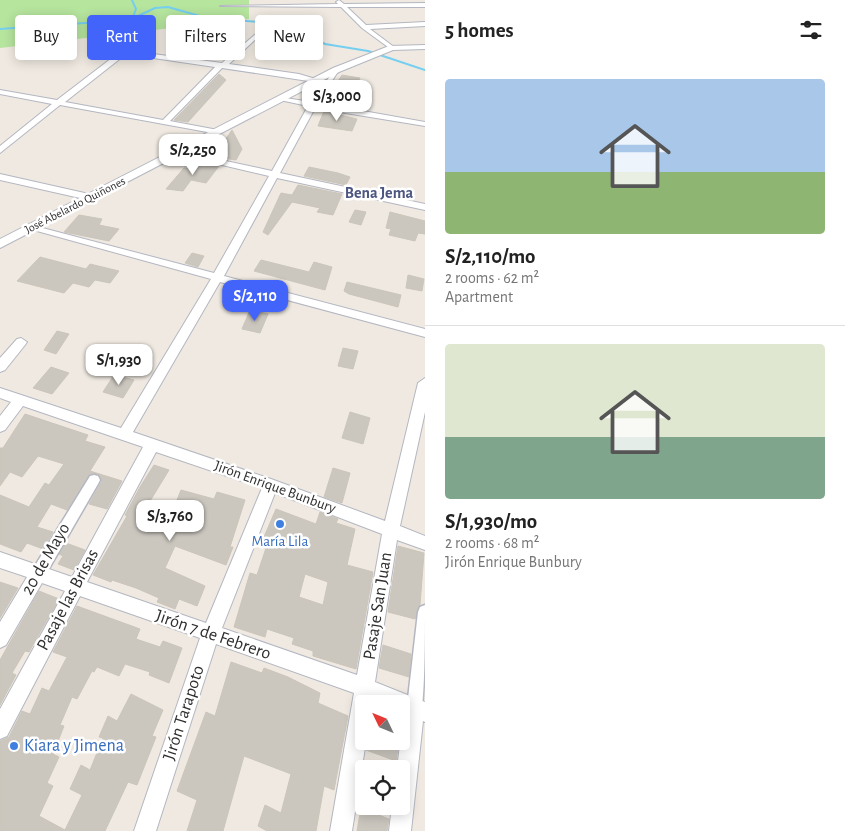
<!DOCTYPE html>
<meta charset="utf-8">
<style>
:root{--surface:#fff;--page:#f6f6f6;--text:#222;--muted:#767676;--line:#e0e0e0;--accent:#4264fb}
body{margin:0;font-family:"Alegreya Sans",sans-serif;background:var(--page);color:var(--text);height:100vh;display:flex;flex-direction:column;font-size:19px;white-space:nowrap}
*{box-sizing:border-box;margin:0}
p{font-size:16px;color:var(--muted)}
.icon{flex:none;width:28px;height:28px;fill:none;stroke:currentColor;stroke-width:2;stroke-linecap:round;stroke-linejoin:round}
.map{position:relative;flex:1;overflow:hidden}
.side{display:flex;flex-direction:column;background:var(--surface);width:420px}
.side>*{flex:none}
.hud{position:absolute;left:15px;top:15px;width:335px;height:45px;display:flex;gap:10px}
.needle{width:32px;rotate:313deg}
.buttons{position:absolute;left:355px;top:695px;display:grid;gap:10px}
.buttons a{display:grid;place-items:center;width:55px;height:55px;border-radius:5px;background:var(--surface);box-shadow:0 2px 12px #0003;font-size:25px}
.price{position:absolute;translate:-50% -42px;padding:0 11px;border-radius:10px;background:#fff;color:#222;font-size:16px;line-height:32px;filter:drop-shadow(0 1px 2px #0008)}
.price::after{content:'';position:absolute;left:50%;top:30px;width:15px;height:11px;margin-left:-8px;background:inherit;clip-path:polygon(0 0,100% 0,50% 100%)}
.price.current{background:var(--accent);color:#fff}
ul{padding:0;list-style:none}
li{display:grid;align-content:center;gap:10px;height:265px;padding:0 20px}
li+li{border-top:1px solid var(--line)}
li span{display:grid;place-items:center;height:155px;border-radius:5px;color:#555}
li>.icon{margin-inline-start:auto}
span .icon{width:90px;height:90px;fill:#fffc;stroke-width:1}
li b{font-size:21px}
h2{display:flex;justify-content:space-between;align-items:center;height:60px;padding:0 20px;font-size:21px}
.chip{padding:0 18px;border-radius:5px;background:var(--surface);box-shadow:0 2px 12px #0003;font-size:18px;line-height:45px}
.chip.current{background:var(--accent);color:#fff}
main{display:flex;flex:1;min-height:0}
.map>svg:first-child{display:block}
.green{fill:#b6e59e}
.lines{fill:none;stroke-linecap:round;stroke-linejoin:round}
.stream{stroke:#75cff0;stroke-width:2}
.building{fill:#cbc7bf;stroke:#cbc5ba;fill-rule:evenodd}
.pedestrian-casing{stroke:#b4b7c1;stroke-width:3}
.minor-casing{stroke:#b4b7c1;stroke-width:2}
.tertiary-casing{stroke:#b4b7c1;stroke-width:2}
.pedestrian{fill:#fff;fill-rule:evenodd}
.minor{fill:#fff;fill-rule:evenodd}
.tertiary{fill:#fff;fill-rule:evenodd}
.shop-dot{fill:#3f7fe0;stroke:#fff;stroke-width:2}
.labels{text-anchor:middle;dominant-baseline:central;stroke-width:5;stroke-linejoin:round;paint-order:stroke}
.far-street-label{font-size:12px;fill:#2e2e2e;stroke:#fff}
.street-label{font-size:15px;fill:#2e2e2e;stroke:#fff}
.shop-label{font-size:15px;fill:#366cbe;stroke:#fff}
.far-district-label{font-size:16px;font-weight:bold;fill:#4d5680;stroke:#fff}
.near-street-label{font-size:18px;fill:#2e2e2e;stroke:#fff}
.near-shop-label{font-size:18px;fill:#366cbe;stroke:#fff;text-anchor:start}
</style>
<main>
<div class="map">
<svg width="425" height="831" viewBox="0 0 425 831">
<rect width="100%" height="100%" fill="#efe9e1"/>
<path class="green" d="M0,0H249V19L0,48Z"/>
<g class="lines">
<g class="stream">
<path d="M132,0L136,9L133,17"/>
<path d="M0,29L113,21L138,16L155,8L168,7L207,18L296,25L307,28L310,36L325,44L368,51L425,70"/>
</g>
</g>
<g class="building">
<path d="M219,74L226,80L188,122L174,120Z"/>
<path d="M342,75L360,78L344,106L325,102Z"/>
<path d="M324,111L357,119L352,131L318,126Z"/>
<path d="M232,130L242,149L236,160L209,156L218,150Z"/>
<path d="M203,162L219,166L206,183L191,180L183,191L166,189L184,168L195,170Z"/>
<path d="M309,167L338,173L350,177L346,185L304,176Z"/>
<path d="M298,185L342,194L333,215L317,212L320,208L292,202L268,235L263,232L281,193L292,195Z"/>
<path d="M355,210L366,212L361,225L349,222Z"/>
<path d="M390,212L425,221V234L418,233L415,241L389,235L391,229L386,228Z"/>
<path d="M79,215L102,219L99,225L119,229L109,241L64,232Z"/>
<path d="M192,253L204,256L198,267L185,263Z"/>
<path d="M40,257L86,269L90,264L119,271L110,283L95,280L89,287L73,283L64,293L17,281Z"/>
<path d="M261,260L309,272L314,262L332,267L325,290L254,271Z"/>
<path d="M408,275L424,279L422,291L406,288Z"/>
<path d="M347,282L401,295L398,307L349,294L344,291Z"/>
<path d="M250,310L268,314L260,333L242,329Z"/>
<path d="M57,331L69,334L56,354L44,350Z"/>
<path d="M343,348L358,351L353,369L338,366Z"/>
<path d="M51,367L69,373L52,394L33,388Z"/>
<path d="M114,375L134,380L123,398L103,392Z"/>
<path d="M350,412L370,418L363,444L342,438Z"/>
<path d="M25,414L88,435L85,441L105,447L90,471L122,481L107,509L89,504L102,481L98,474H90L67,510L51,504L37,527L53,532L43,549L27,543L21,552L0,544V495L29,507L45,483L49,485L64,464L38,456L22,477L10,472L0,486V448H3Z"/>
<path d="M154,465L169,470L141,516L167,525L181,490L214,499L217,492L245,500L230,547H233L226,565L175,546L165,568L205,586L197,606L179,599L175,609L157,602L159,598L136,588L112,580L111,582L93,575L127,516L125,515L140,487Z"/>
<path d="M333,468L350,473L342,503L324,497Z"/>
<path d="M276,509L316,524L320,512L338,519L336,523L355,529L347,565L373,572L356,669L313,656V651L292,644L294,638L267,629L265,637L234,627L250,573L257,575L269,539L264,537ZM305,574L328,582L323,605L299,597Z"/>
<path d="M66,543L85,550L74,570L58,564L63,556L59,554Z"/>
<path d="M398,546L424,553L420,605L415,619L388,612Z"/>
<path d="M0,582L18,588L0,618Z"/>
<path d="M39,591L59,599L29,652L25,651L12,673L16,675L0,705V660Z"/>
<path d="M77,606L140,629L136,639L160,647L163,641L182,648L169,683L149,675L150,672L125,664L119,676L97,667L94,672L92,671L77,699L72,697L60,725L64,726L53,754L59,757L47,783L53,786L39,816L65,830L82,795L70,789L81,765L90,770L103,738L99,737L108,716L117,721L131,694L163,710L152,736L156,737L137,785L128,782L105,831H0V741L9,737L22,711L30,714L42,688L49,691L67,657L53,652Z"/>
<path d="M383,645L411,654L409,677L379,668Z"/>
<path d="M231,662L262,673L264,668L288,677L320,693L318,703L348,716L334,790L324,786L316,831H267L258,826L265,805L281,813L291,774L244,756L223,831H187L197,800L177,791L206,712L215,716Z"/>
<path d="M368,741H399L396,761L366,750Z"/>
<path d="M361,808L389,819L387,831H357Z"/>
</g>
<g class="lines">
<g class="pedestrian-casing">
<g id="pedestrian">
<path d="M94,475L98,476L100,480L98,484L43,579L38,581L33,579L31,574L33,569L90,476Z"/>
<path d="M425,605C425,631 425,691 421,713L415,715L409,713L407,707L418,612L420,607Z"/>
</g>
</g>
<g class="minor-casing">
<g id="minor">
<path d="M339,0L344,4L425,3V7H347L366,25L425,22V26L370,29L394,47L392,50L362,28L341,7L220,6L338,4L336,2Z"/>
<path d="M153,30L155,33L130,51L222,63L257,33L259,36L229,64L299,74L319,80L315,82L222,68L170,121L218,130V134L60,105L0,153V146L52,104L0,94V90L57,100L121,51ZM126,54L215,67L163,120L65,102Z"/>
<path d="M336,68L339,70L318,103L425,122V126L315,108L280,173L425,204V210L277,178L224,276L425,329V337L220,282L133,432L271,479L385,521L418,383L425,378V412L400,526L425,536V550L397,540L375,682L425,702V722L423,721L411,831H389L392,806H401V769H397L404,713L401,712V704H382L372,700V704H364V741H366L352,831H330L354,693L216,644L156,831H134L200,638L80,596L7,736L0,739V709L65,591L42,583L6,645L0,648V622L27,577L0,568V552L72,577L143,447L23,406L5,430L0,432V416L11,402L0,398V388L121,428L211,279L26,228L31,225L214,273L269,176L171,153L175,150L272,171L308,106L275,99L279,97L311,102ZM156,452L262,488L206,623L87,582ZM275,493L382,534L357,675L222,628Z"/>
<path d="M0,174L89,194L94,197L89,200L0,180Z"/>
<path d="M21,338L27,342L25,345L5,370L0,372V358L17,339Z"/>
</g>
</g>
<g class="tertiary-casing">
<path id="tertiary" d="M425,45V49L393,50L339,72L0,248V239L333,68L389,46Z"/>
</g>
<use href="#pedestrian" class="pedestrian"/>
<use href="#minor" class="minor"/>
<use href="#tertiary" class="tertiary"/>
</g>
<g class="shop-dot">
<circle cx="280" cy="524" r="5"/>
<circle cx="14" cy="746" r="5"/>
</g>
<g class="labels">
<g class="far-street-label">
<text transform="translate(75 205) rotate(-27)">José Abelardo Quiñones</text>
</g>
<g class="street-label">
<text transform="translate(275 487) rotate(20)">Jirón Enrique Bunbury</text>
</g>
<g class="shop-label">
<text x="280" y="541">María Lila</text>
</g>
<g class="far-district-label">
<text x="379" y="193">Bena Jema</text>
</g>
<g class="near-street-label">
<text transform="translate(46 559) rotate(-60)">20 de Mayo</text>
<text transform="translate(68 600) rotate(-62)">Pasaje las Brisas</text>
<text transform="translate(378 606) rotate(-81)">Pasaje San Juan</text>
<text transform="translate(213 635) rotate(19)">Jirón 7 de Febrero</text>
<text transform="translate(184 713) rotate(-72)">Jirón Tarapoto</text>
</g>
<g class="near-shop-label">
<text x="24" y="746">Kiara y Jimena</text>
</g>
</g>
</svg>
<div class="buttons">
<a><svg class="needle" viewBox="-14 -14 28 28"><path d="M0-13l5 13h-10z" fill="#e53935"/><path d="M0 13l5-13h-10z" fill="#767676"/></svg></a>
<a><svg class="icon" aria-label="locate" viewBox="0 0 24 24"><circle cx="12" cy="12" r="6"/><path d="M12 2v4M12 18v4M2 12h4M18 12h4"/></svg></a>
</div>
<b class="price" style="left:337px;top:122px">S/3,000</b>
<b class="price" style="left:193px;top:176px">S/2,250</b>
<b class="price current" style="left:255px;top:322px">S/2,110</b>
<b class="price" style="left:119px;top:386px">S/1,930</b>
<b class="price" style="left:170px;top:542px">S/3,760</b>
<div class="hud">
<a class="chip">Buy</a>
<a class="chip current">Rent</a>
<a class="chip">Filters</a>
<a class="chip">New</a>
</div>
</div>
<section class="side">
<h2>5 homes<svg class="icon" aria-label="filters" viewBox="0 0 24 24"><path d="M4 7h16M4 17h16"/><circle cx="9" cy="7" r="2"/><circle cx="15" cy="17" r="2"/></svg></h2>
<ul>
<li><span style="background:linear-gradient(#a9c7e8 60%,#8fb573 0)"><svg class="icon" aria-label="home" viewBox="0 0 24 24"><path d="M3 11l9-7 9 7M6 9v11h12V9"/></svg></span><div><b>S/2,110/mo</b><p>2 rooms · 62 m²</p><p>Apartment</p></div></li>
<li><span style="background:linear-gradient(#dfe7d0 60%,#7fa58c 0)"><svg class="icon" aria-label="home" viewBox="0 0 24 24"><path d="M3 11l9-7 9 7M6 9v11h12V9"/></svg></span><div><b>S/1,930/mo</b><p>2 rooms · 68 m²</p><p>Jirón Enrique Bunbury</p></div></li>
</ul>
</section>
</main>
